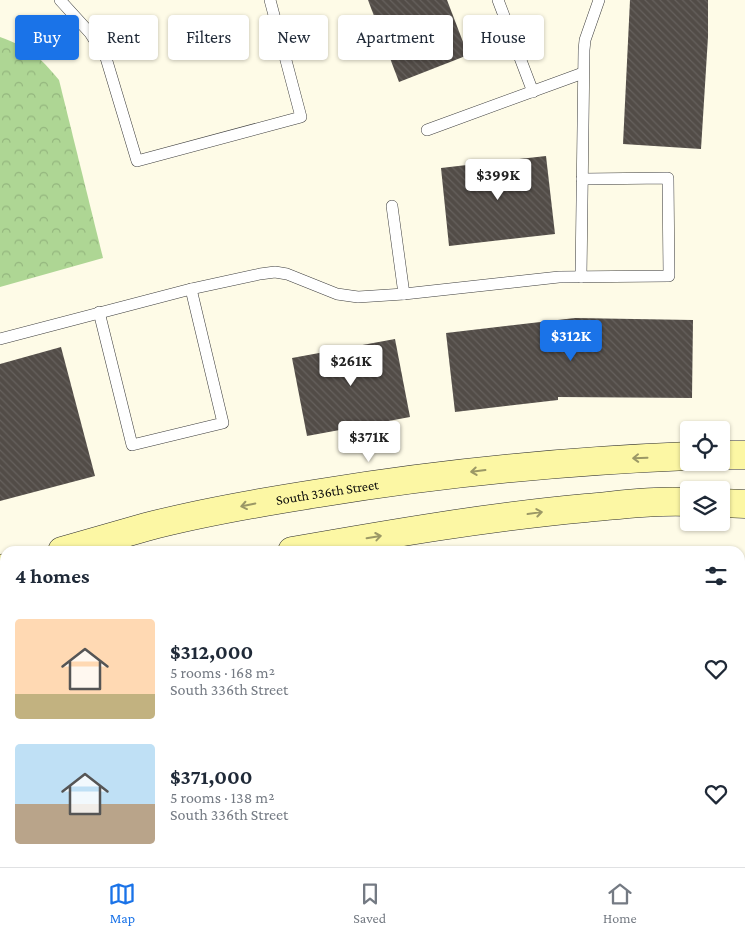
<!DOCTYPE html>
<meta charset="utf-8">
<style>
:root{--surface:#fff;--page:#f2f2f3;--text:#1f2937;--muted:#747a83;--line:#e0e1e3;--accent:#1a73e8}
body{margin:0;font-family:"Crimson Pro",serif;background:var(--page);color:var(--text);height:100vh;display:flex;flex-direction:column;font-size:19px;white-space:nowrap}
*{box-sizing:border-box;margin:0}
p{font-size:16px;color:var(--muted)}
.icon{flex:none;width:28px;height:28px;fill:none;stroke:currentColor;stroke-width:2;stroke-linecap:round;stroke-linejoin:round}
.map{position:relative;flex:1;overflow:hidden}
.side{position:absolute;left:0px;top:546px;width:745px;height:321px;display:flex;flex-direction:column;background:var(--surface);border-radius:15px 15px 0 0;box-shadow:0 1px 4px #0004}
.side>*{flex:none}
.banner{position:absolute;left:15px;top:15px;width:715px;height:45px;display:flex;gap:10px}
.fabs{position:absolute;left:680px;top:421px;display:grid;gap:10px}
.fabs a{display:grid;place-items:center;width:50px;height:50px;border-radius:5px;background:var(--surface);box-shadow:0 1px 4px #0004;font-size:25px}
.price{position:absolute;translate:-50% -42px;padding:0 11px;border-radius:5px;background:#fff;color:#222;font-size:16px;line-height:32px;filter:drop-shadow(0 1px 2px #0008)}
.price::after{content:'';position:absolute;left:50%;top:30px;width:15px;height:11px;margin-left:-8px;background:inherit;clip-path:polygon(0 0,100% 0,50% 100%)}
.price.on{background:var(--accent);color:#fff}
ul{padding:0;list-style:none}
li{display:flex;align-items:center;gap:15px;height:125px;padding:0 15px}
li span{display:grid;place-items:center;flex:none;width:140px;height:100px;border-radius:5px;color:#555}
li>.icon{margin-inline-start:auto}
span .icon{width:60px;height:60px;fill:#fffc;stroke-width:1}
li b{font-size:21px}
h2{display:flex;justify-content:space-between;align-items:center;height:60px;padding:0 15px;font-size:21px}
.chip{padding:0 18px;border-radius:5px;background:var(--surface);box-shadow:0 1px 4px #0004;font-size:18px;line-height:45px}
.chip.on{background:var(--accent);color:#fff}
.menu{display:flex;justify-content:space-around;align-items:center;height:70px;border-top:1px solid var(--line);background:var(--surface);font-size:14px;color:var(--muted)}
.menu a{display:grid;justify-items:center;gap:2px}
.menu .on{color:var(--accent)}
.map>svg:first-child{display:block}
.forest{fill:url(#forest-crowns)}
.building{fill:url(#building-back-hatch)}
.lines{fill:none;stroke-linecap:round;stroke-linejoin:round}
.service-casing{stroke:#3d3d3d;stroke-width:12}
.secondary-casing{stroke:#2c2c2c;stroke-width:29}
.service{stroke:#fff;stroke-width:11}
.secondary{stroke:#fcf7a4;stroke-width:28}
.oneway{stroke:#9b9866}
.labels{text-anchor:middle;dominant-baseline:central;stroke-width:5;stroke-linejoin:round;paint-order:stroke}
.street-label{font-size:14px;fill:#0a0a0a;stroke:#fff}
</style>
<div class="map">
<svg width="745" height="867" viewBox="0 0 745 867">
<defs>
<pattern id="forest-crowns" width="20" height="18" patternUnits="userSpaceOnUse" patternTransform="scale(1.25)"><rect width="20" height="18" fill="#aed694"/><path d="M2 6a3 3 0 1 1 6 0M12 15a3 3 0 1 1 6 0" fill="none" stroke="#94b67e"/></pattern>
<pattern id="building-back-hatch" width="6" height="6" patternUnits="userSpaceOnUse" patternTransform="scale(1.25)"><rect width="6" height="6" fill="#524c47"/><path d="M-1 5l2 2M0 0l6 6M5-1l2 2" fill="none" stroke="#66615d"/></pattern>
</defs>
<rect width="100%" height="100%" fill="#fefbe7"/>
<path class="forest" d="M0,37C30,48 38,55 59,80L103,258L0,287Z"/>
<g class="building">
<path d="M368,0H447L468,55L399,82Z"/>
<path d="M630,0H708V37L701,149L623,144Z"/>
<path d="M546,156L555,234L449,246L441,168Z"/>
<path d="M575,318L693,320L692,398L558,397V400L455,412L446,333Z"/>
<path d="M395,339L410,417L307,436L292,358Z"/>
<path d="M61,347L95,476L0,501V364Z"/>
</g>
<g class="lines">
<g class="service-casing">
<g id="service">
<path d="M60,0L90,33L106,58L137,161L301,117L270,0"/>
<path d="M498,0L533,92"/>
<path d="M427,130L583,73"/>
<path d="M392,206L404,294"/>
<path d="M581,277L584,50L585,40L599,0"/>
<path d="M99,312L132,445L223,423L191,289"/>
<path d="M0,339L191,289L260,274L275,272L287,274L337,294L358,297L404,294L559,277L669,276L668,178L582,179"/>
<path d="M0,725L5,724"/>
<path d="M277,862L278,867"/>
<path d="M362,862L363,867"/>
<path d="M664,862V867"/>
<path d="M265,867L268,862"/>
</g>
</g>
<g class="secondary-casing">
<g id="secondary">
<path d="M721,455H745"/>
<path d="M721,503L745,504"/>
<path id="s1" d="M62,551C90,543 118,535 146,527C203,512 262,502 320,493C442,473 565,461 689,456"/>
<path d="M292,551C389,534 487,517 586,508C620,505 655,500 689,502"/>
<path d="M0,569L5,568"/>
<path d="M0,621L5,619"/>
</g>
</g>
<use href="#service" class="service"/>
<use href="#secondary" class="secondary"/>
</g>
<defs><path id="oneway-shaft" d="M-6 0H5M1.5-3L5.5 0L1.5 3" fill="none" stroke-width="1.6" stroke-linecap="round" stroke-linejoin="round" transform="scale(1.25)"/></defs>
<g class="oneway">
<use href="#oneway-shaft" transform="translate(640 458) rotate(178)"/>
<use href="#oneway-shaft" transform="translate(478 471) rotate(173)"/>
<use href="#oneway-shaft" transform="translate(248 505) rotate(168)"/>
<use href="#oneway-shaft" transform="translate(535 513) rotate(-8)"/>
<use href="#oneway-shaft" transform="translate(374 537) rotate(-9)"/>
</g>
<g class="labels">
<g class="street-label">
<text stroke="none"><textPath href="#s1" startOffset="272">South 336th Street</textPath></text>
</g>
</g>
</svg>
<div class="fabs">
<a><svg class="icon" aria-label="locate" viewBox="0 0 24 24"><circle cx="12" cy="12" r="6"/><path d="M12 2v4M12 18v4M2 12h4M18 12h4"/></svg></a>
<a><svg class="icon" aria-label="layers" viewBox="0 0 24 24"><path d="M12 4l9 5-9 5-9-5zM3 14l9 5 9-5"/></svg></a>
</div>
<b class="price" style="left:498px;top:201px">$399K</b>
<b class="price on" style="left:571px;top:362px">$312K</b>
<b class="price" style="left:351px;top:387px">$261K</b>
<b class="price" style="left:369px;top:463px">$371K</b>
<div class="banner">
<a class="chip on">Buy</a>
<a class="chip">Rent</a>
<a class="chip">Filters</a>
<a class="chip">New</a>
<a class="chip">Apartment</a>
<a class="chip">House</a>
</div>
<section class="side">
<h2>4 homes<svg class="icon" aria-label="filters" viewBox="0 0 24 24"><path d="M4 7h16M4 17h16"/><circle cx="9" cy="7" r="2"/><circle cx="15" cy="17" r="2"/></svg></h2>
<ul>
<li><span style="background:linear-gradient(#ffd9b3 75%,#c2b280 0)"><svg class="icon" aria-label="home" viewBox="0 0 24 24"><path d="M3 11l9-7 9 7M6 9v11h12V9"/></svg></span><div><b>$312,000</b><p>5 rooms · 168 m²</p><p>South 336th Street</p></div><svg class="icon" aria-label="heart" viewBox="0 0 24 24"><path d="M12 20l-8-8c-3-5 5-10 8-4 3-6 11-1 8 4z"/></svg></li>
<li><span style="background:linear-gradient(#bfe0f5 60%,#b9a48a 0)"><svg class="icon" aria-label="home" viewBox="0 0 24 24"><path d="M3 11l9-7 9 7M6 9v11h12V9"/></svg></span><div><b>$371,000</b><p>5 rooms · 138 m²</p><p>South 336th Street</p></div><svg class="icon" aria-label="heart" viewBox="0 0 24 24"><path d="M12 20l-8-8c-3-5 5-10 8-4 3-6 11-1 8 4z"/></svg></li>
</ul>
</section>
</div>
<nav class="menu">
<a class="on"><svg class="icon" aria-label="map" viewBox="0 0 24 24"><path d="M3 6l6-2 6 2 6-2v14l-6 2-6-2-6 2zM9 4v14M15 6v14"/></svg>Map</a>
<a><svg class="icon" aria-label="saved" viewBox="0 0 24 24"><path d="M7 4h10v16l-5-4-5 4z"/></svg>Saved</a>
<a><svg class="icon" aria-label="home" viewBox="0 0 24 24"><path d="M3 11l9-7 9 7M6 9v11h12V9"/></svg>Home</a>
</nav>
